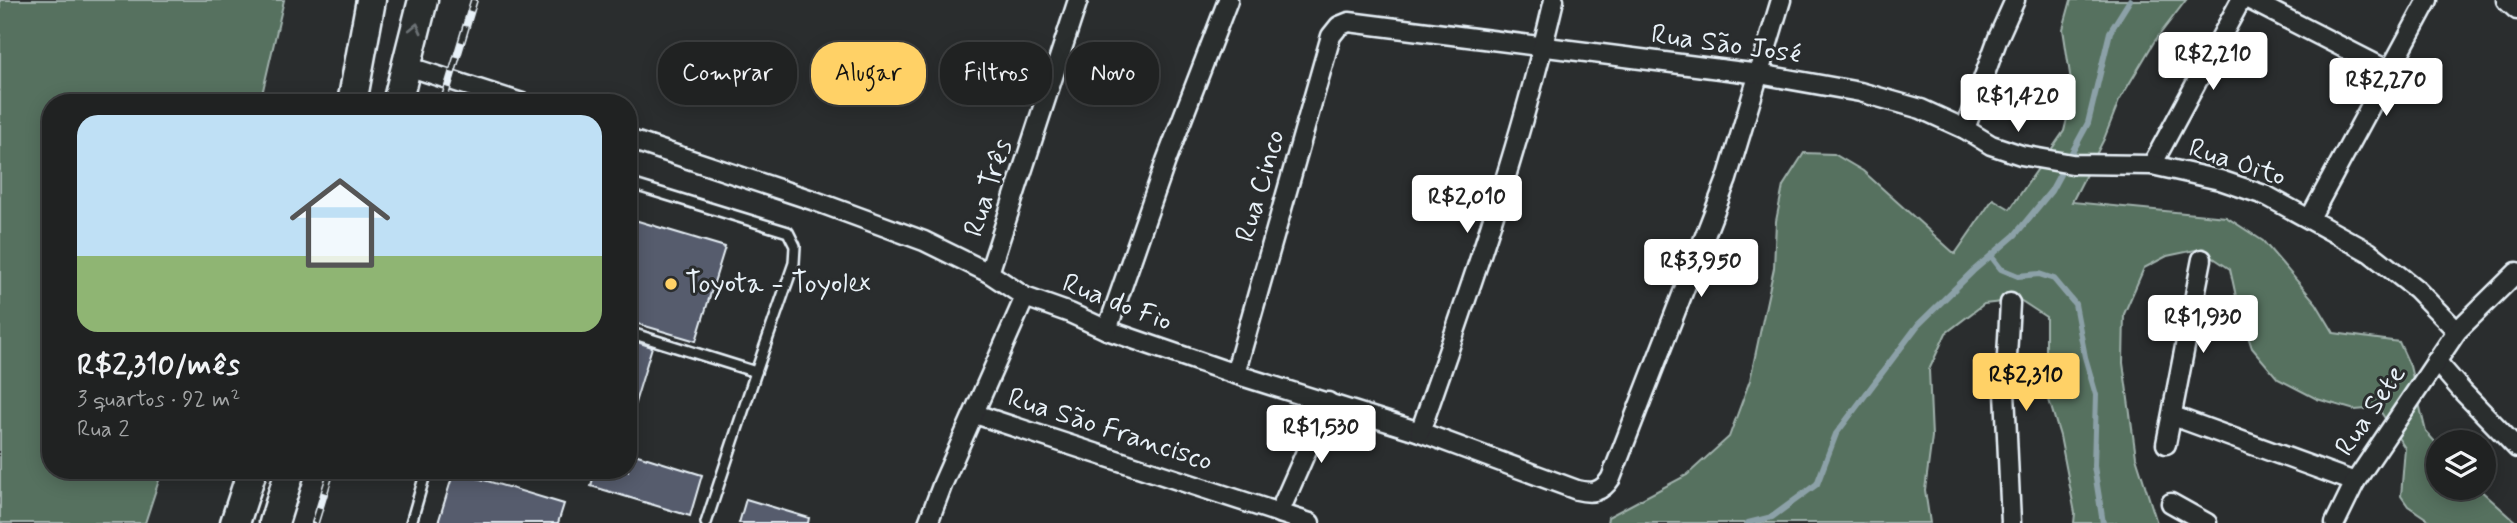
<!DOCTYPE html>
<html lang="pt">
<meta charset="utf-8">
<style>
:root{--surface:#202222;--page:#2d2f2f;--text:#f1f3f6;--muted:#a2a4a5;--line:#3d3f40;--accent:#ffd166}
body{margin:0;font-family:Mynerve,sans-serif;background:var(--page);color:var(--text);height:100vh;display:flex;flex-direction:column;font-size:26px;white-space:nowrap}
*{box-sizing:border-box;margin:0}
p{font-size:23px;color:var(--muted)}
.icon{flex:none;width:38px;height:38px;fill:none;stroke:currentColor;stroke-width:2;stroke-linecap:round;stroke-linejoin:round}
.map{position:relative;flex:1;overflow:hidden}
.sheet{position:absolute;left:42px;top:94px;width:595px;height:385px;display:flex;flex-direction:column;background:var(--surface);border-radius:28px;box-shadow:0 4px 18px #0003,0 0 0 2px var(--line)}
.sheet>*{flex:none}
.guide{position:absolute;left:658px;top:42px;width:665px;height:63px;display:flex;gap:14px}
.fabs{position:absolute;left:2426px;top:430px;display:grid;gap:14px}
.fabs a{display:grid;place-items:center;width:70px;height:70px;border-radius:50%;background:var(--surface);box-shadow:0 4px 18px #0003,0 0 0 2px var(--line);font-size:35px}
.price{position:absolute;translate:-50% -60px;padding:0 16px;border-radius:7px;background:#fff;color:#222;font-size:23px;line-height:46px;filter:drop-shadow(0 2px 4px #0008)}
.price::after{content:'';position:absolute;left:50%;top:42px;width:21px;height:16px;margin-left:-10px;background:inherit;clip-path:polygon(0 0,100% 0,50% 100%)}
.price.selected{background:var(--accent);color:#111}
ul{padding:0;list-style:none}
li{display:grid;align-content:center;gap:14px;height:371px;padding:0 35px}
li span{display:grid;place-items:center;height:217px;border-radius:21px;color:#555}
li>.icon{margin-inline-start:auto}
span .icon{width:126px;height:126px;fill:#fffc;stroke-width:1}
li b{font-size:30px}
.pill{padding:0 24px;border-radius:28px;background:var(--surface);box-shadow:0 4px 18px #0003,0 0 0 2px var(--line);font-size:24px;line-height:63px}
.pill.selected{background:var(--accent);color:#111}
.map>svg:first-child{display:block}
.green{fill:#57715f;stroke:#a0b1ac;stroke-width:2}
.lines{fill:none;stroke-linecap:round;stroke-linejoin:round}
.stream{stroke:#8ca1a8;stroke-width:6}
.building{fill:#575c6d;stroke:#e8f1f8;stroke-width:2}
.service-casing{stroke:#e8f1f8;stroke-width:14}
.minor-casing{stroke:#e8f1f8;stroke-width:23}
.trunk-casing{stroke:#e8f1f8;stroke-width:33}
.service{stroke:#2a2d2e;stroke-width:9}
.minor{stroke:#2a2d2e;stroke-width:18}
.trunk{stroke:#2a2d2e;stroke-width:28}
.rail-casing{stroke:#e8f1f8;stroke-width:8}
.rail{stroke:#2a2d2e;stroke-width:5;stroke-dasharray:16;stroke-linecap:butt}
.oneway{stroke:#6c7275}
.poi-dot{fill:#ffd166;stroke:#2a2d2e;stroke-width:2.5}
.labels{text-anchor:middle;dominant-baseline:central;stroke-width:6;stroke-linejoin:round;paint-order:stroke}
.street-label{font-size:28px;fill:#e8f1f8;stroke:#2a2d2e}
.poi-label{font-size:28px;fill:#e8f1f8;stroke:#2a2d2e;text-anchor:start}
</style>
<div class="map">
<svg width="2517" height="523" viewBox="0 0 2517 523">
<rect width="100%" height="100%" fill="#2a2d2e"/>
<filter id="ink" filterUnits="userSpaceOnUse"><feTurbulence type="fractalNoise" baseFrequency=".0143" numOctaves="2"/><feDisplacementMap in="SourceGraphic" scale="14" xChannelSelector="R" yChannelSelector="G"/><feConvolveMatrix kernelMatrix="1 2 1 2 8 2 1 2 1" color-interpolation-filters="sRGB"/></filter>
<g filter="url(#ink)">
<g class="green">
<path d="M0,0H284L260,103H51V471H162L145,523H0Z"/>
<path d="M2071,0H2186L2154,42L2119,101L2104,139L2072,202L2226,217L2263,241L2316,303L2334,333L2399,342L2410,366L2426,432L2438,445V488H2478L2517,523H2433L2408,506L2401,496L2405,448L2378,408L2355,410L2317,399L2278,379L2252,348L2239,310L2230,269L2200,249L2167,256L2144,268L2124,314L2123,363L2136,457L2157,523H2074L2075,513L2060,436L2046,390V317L2020,300L1984,304L1946,333L1929,370L1932,437L1925,490L1930,523H1607L1608,517L1687,475L1729,437L1750,380L1764,314L1774,268L1776,221L1783,186L1804,153L1834,154L1863,171L1955,254L1993,199L2010,209L2064,131L2073,94L2063,29Z"/>
</g>
<g class="lines">
<g class="stream">
<path d="M1991,256L2001,269L2018,276L2039,274L2054,279L2075,304L2085,357L2096,395L2094,466L2103,523"/>
<path d="M1748,523L1772,517L1817,484L1836,434L1918,325L1973,271L2015,235L2051,191L2088,123L2110,32L2130,0"/>
</g>
</g>
<g class="building">
<path d="M628,218L725,247L696,341L628,321Z"/>
<path d="M628,339L652,347L628,426Z"/>
<path d="M628,452L702,475L690,516L591,486L595,471H628Z"/>
<path d="M454,471L564,504L558,523H438Z"/>
<path d="M746,499L809,518L808,523H739Z"/>
</g>
<g class="lines">
<g class="service-casing">
<g id="service">
<path d="M628,183L788,232L795,246L794,263L756,372"/>
<path d="M628,332L756,372L706,523"/>
<path d="M411,523L426,471"/>
</g>
</g>
<g class="minor-casing">
<g id="minor">
<path d="M2250,0L2389,71"/>
<path d="M2506,0L2517,10"/>
<path d="M407,66L522,103"/>
<path d="M1965,129L1998,38L2015,0"/>
<path d="M628,139L815,201L924,241L989,273L1025,297L1070,313L1107,330L1235,374L1420,432L1577,490C1592,494 1602,492 1611,478L1727,179L1781,0"/>
<path d="M2152,165L2241,0"/>
<path d="M2310,218L2428,0"/>
<path d="M989,273L1078,0"/>
<path d="M2010,303L2005,392L2011,523"/>
<path d="M1107,330L1166,161L1228,0"/>
<path d="M2436,361L2463,392L2517,448"/>
<path d="M1235,374L1331,36L1339,26L1349,22L1759,74L1860,92L1921,109L1965,129L1991,145L2021,155L2072,164L2152,165L2220,180L2267,196L2369,252L2416,289L2457,331"/>
<path d="M975,414L1310,523"/>
<path d="M2173,416L2355,482"/>
<path d="M1420,432C1470,290 1520,147 1554,0"/>
<path d="M2166,444L2202,259"/>
<path d="M2171,503L2207,523"/>
<path d="M1279,513L1328,402"/>
<path d="M928,523L943,483L1025,297"/>
<path d="M2335,523L2355,482L2457,331L2517,272"/>
</g>
</g>
<g class="trunk-casing">
<g id="trunk">
<path d="M352,103L371,0"/>
<path d="M397,103L423,0"/>
<path d="M235,523L252,471"/>
<path d="M274,523L290,471"/>
</g>
</g>
<use href="#service" class="service"/>
<use href="#minor" class="minor"/>
<use href="#trunk" class="trunk"/>
<g class="rail-casing">
<g id="rail">
<path d="M443,103L474,0"/>
<path d="M315,523L331,471"/>
</g>
</g>
<use href="#rail" class="rail"/>
</g>
<defs><path id="oneway-chevron" d="M-2-3.5L2.5 0L-2 3.5" fill="none" stroke-width="1.6" stroke-linecap="round" stroke-linejoin="round" transform="scale(1.75)"/></defs>
<use class="oneway" href="#oneway-chevron" transform="translate(416 28) rotate(-77)"/>
</g>
<circle class="poi-dot" cx="671" cy="284" r="7"/>
<g class="labels">
<g class="street-label">
<text transform="translate(1726 45) rotate(8)">Rua São José</text>
<text transform="translate(2237 163) rotate(18)">Rua Oito</text>
<text transform="translate(1261 186) rotate(-74)">Rua Cinco</text>
<text transform="translate(989 188) rotate(-72)">Rua Três</text>
<text transform="translate(1117 303) rotate(21)">Rua do Fio</text>
<text transform="translate(2371 411) rotate(-56)">Rua Sete</text>
<text transform="translate(1110 430) rotate(18)">Rua São Francisco</text>
</g>
<g class="poi-label">
<text x="685" y="284">Toyota - Toyolex</text>
</g>
</g>
</svg>
<div class="fabs">
<a><svg class="icon" aria-label="layers" viewBox="0 0 24 24"><path d="M12 4l9 5-9 5-9-5zM3 14l9 5 9-5"/></svg></a>
</div>
<b class="price" style="left:2213px;top:92px">R$2,210</b>
<b class="price" style="left:2386px;top:118px">R$2,270</b>
<b class="price" style="left:2018px;top:134px">R$1,420</b>
<b class="price" style="left:1467px;top:235px">R$2,010</b>
<b class="price" style="left:1701px;top:299px">R$3,950</b>
<b class="price" style="left:2203px;top:355px">R$1,930</b>
<b class="price selected" style="left:2026px;top:413px">R$2,310</b>
<b class="price" style="left:1321px;top:465px">R$1,530</b>
<div class="guide">
<a class="pill">Comprar</a>
<a class="pill selected">Alugar</a>
<a class="pill">Filtros</a>
<a class="pill">Novo</a>
</div>
<section class="sheet">
<ul>
<li><span style="background:linear-gradient(#bfe0f5 65%,#8fb573 0)"><svg class="icon" aria-label="home" viewBox="0 0 24 24"><path d="M3 11l9-7 9 7M6 9v11h12V9"/></svg></span><div><b>R$2,310/mês</b><p>3 quartos · 92 m²</p><p>Rua 2</p></div></li>
</ul>
</section>
</div>
